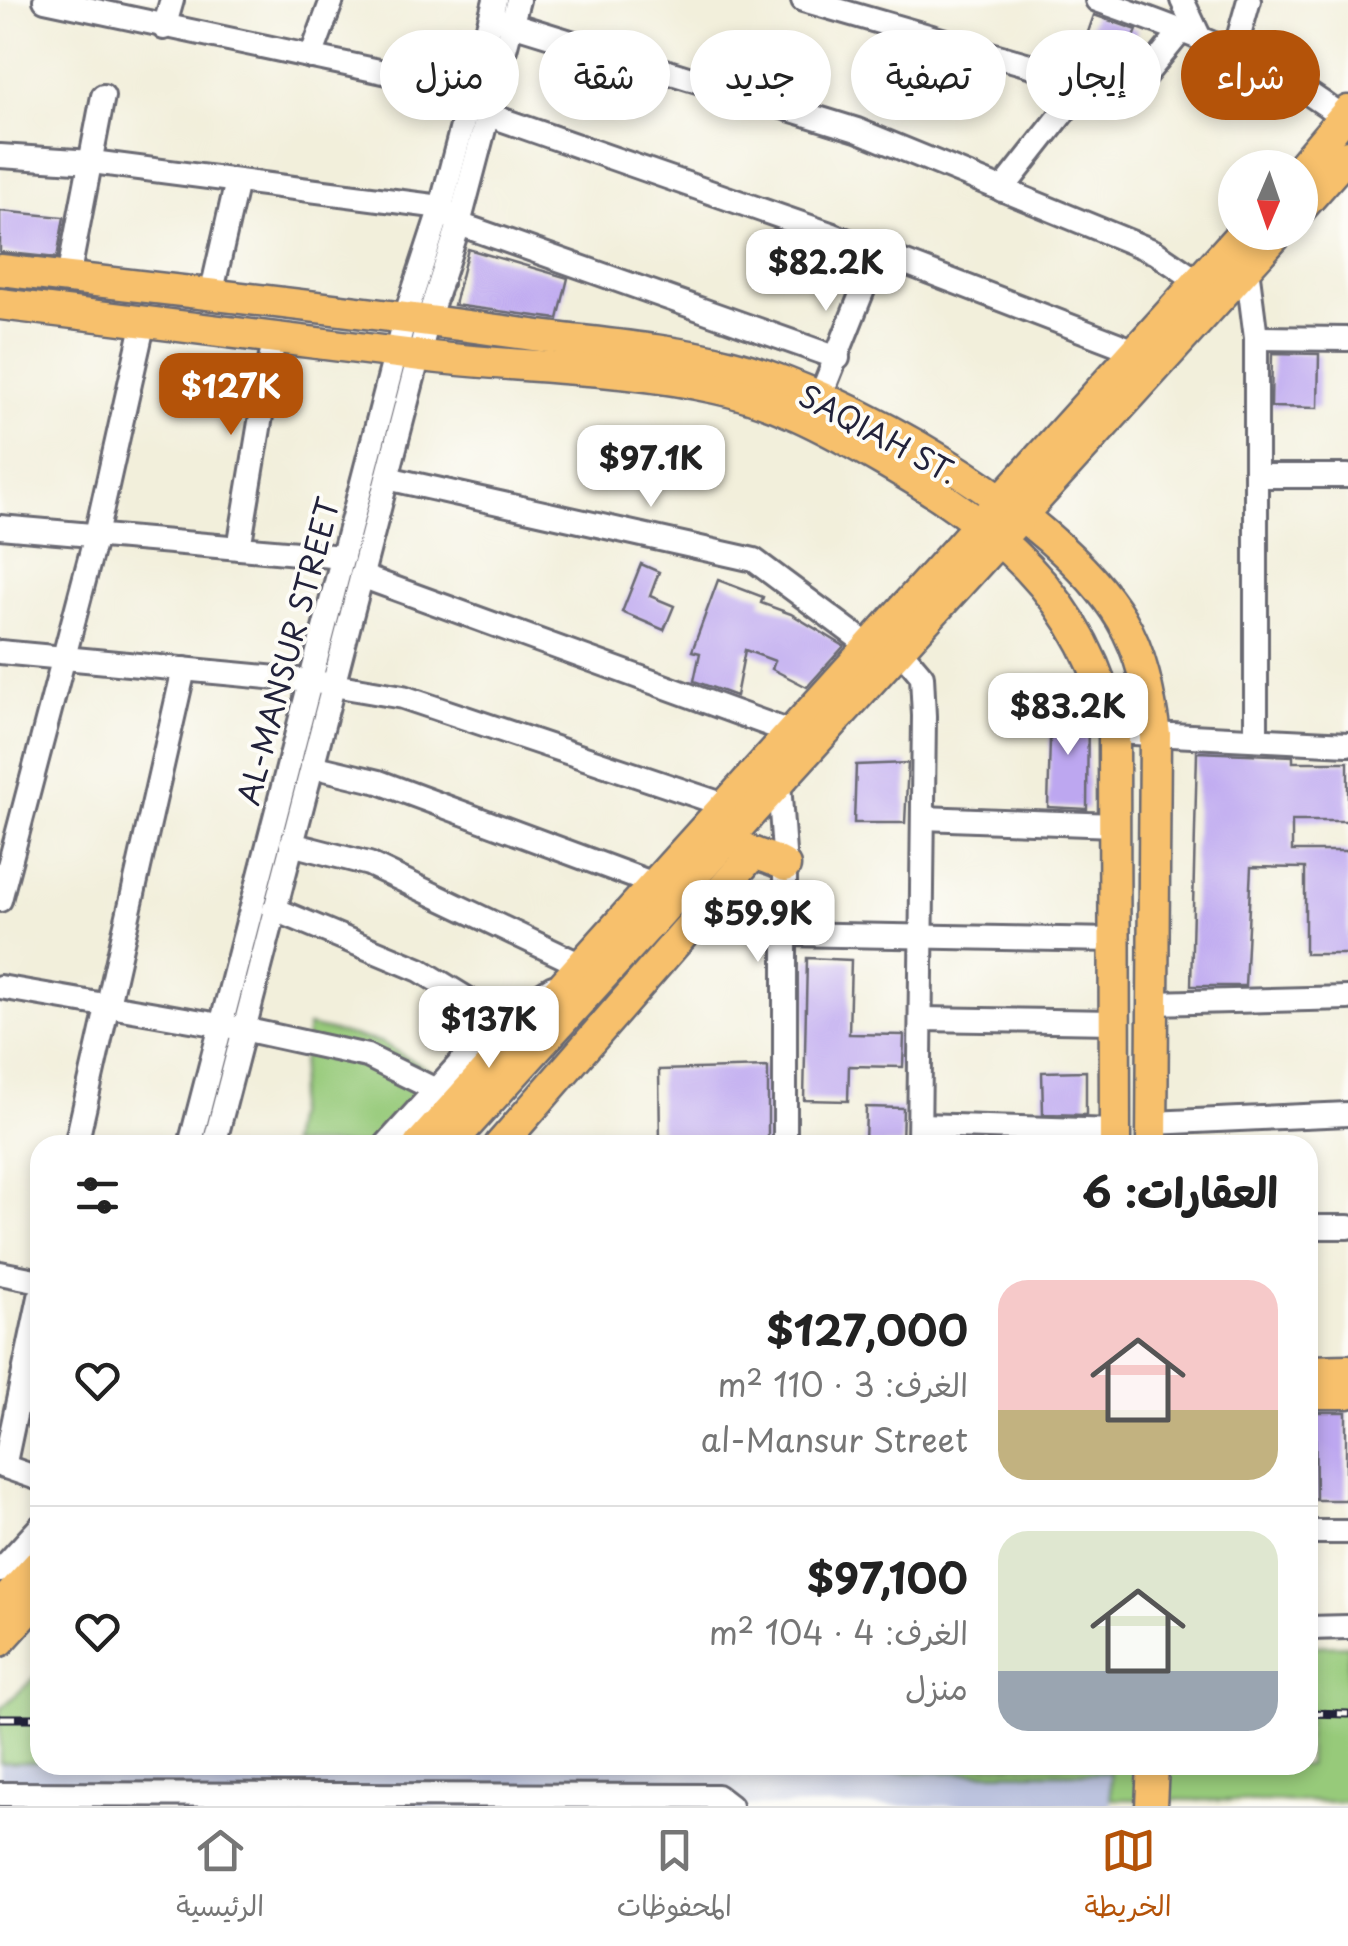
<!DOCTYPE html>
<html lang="ar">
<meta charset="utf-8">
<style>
:root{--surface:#fff;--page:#f2f2f2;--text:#222;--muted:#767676;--line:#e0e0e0;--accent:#b45309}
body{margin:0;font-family:"Playpen Sans","Playpen Sans Arabic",sans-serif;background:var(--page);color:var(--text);direction:rtl;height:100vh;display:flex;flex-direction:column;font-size:38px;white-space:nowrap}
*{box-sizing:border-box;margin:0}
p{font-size:32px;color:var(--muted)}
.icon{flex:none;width:55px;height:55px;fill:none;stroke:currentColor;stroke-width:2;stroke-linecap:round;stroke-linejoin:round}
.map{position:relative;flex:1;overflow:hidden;direction:ltr}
.panel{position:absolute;left:30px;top:1135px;width:1288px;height:640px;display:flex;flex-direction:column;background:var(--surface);border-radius:30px;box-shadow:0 5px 15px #0003;direction:rtl}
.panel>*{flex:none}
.top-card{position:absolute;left:30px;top:30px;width:1290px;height:90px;direction:rtl;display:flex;gap:20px}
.needle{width:65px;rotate:182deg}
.tools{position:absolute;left:1218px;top:150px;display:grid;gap:20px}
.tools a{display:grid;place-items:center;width:100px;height:100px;border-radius:50%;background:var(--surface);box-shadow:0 5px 15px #0003;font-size:50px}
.price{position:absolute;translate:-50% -85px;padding:0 22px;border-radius:20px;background:#fff;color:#222;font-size:32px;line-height:65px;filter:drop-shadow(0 2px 5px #0008)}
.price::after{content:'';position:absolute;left:50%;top:60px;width:30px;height:22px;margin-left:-15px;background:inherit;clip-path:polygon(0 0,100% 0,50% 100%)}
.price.active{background:var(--accent);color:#fff}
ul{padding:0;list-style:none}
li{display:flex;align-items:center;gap:30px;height:250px;padding:0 40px}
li+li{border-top:2px solid var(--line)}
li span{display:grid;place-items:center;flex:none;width:280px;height:200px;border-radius:30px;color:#555}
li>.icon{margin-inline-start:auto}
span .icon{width:120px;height:120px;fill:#fffc;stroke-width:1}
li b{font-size:42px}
h2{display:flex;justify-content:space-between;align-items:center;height:120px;padding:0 40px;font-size:42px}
.pill{padding:0 35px;border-radius:45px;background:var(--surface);box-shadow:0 5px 15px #0003;font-size:35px;line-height:90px}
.pill.active{background:var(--accent);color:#fff}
.tab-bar{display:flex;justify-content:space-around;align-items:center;height:140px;border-top:2px solid var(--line);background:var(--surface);font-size:28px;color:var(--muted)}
.tab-bar a{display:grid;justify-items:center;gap:5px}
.tab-bar .active{color:var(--accent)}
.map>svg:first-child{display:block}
.industrial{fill:#bcc3de}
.green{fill:#97ca7a;stroke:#5c765a;stroke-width:2.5}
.building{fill:#bda7f0}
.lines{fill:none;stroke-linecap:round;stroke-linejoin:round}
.minor-casing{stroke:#6b6a73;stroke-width:28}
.major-casing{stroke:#6b6a73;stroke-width:35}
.minor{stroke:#fff;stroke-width:22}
.major{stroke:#f7c06c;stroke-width:30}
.rail-casing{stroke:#22223b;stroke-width:9}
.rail{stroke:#fdfcf7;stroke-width:5;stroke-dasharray:15;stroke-linecap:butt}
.labels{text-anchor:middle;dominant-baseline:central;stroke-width:8;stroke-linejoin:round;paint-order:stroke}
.street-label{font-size:30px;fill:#22223b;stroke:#fdfcf7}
</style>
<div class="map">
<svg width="1348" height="1806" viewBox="0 0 1348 1806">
<rect width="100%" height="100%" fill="#fdfcf7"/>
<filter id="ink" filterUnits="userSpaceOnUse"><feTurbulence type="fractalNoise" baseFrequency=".01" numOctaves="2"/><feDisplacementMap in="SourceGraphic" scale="20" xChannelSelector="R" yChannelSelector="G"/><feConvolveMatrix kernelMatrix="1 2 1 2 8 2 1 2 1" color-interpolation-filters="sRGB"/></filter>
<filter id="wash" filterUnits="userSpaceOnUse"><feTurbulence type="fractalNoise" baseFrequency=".0048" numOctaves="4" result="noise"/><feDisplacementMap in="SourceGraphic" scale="40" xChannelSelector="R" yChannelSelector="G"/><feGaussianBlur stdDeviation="2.25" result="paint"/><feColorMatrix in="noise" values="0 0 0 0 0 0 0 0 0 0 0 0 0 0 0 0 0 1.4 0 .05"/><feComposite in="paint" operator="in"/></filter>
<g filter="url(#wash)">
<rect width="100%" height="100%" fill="#f2efdb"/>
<path class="industrial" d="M40,1762L689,1765L775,1772L1110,1773L1111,1806H0V1763Z"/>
<g class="green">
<path d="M308,1026L380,1042L433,1073L368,1145H289Z"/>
<path d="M1348,1645V1802L1111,1799L1110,1773L775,1772L689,1765H1308V1646Z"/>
<path d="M40,1673V1762L0,1763V1709Z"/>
</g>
<g id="blocks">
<g class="building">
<path d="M1094,15L1137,30L1129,50L1087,35Z"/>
<path d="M0,211L64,217L57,258L0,252Z"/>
<path d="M468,249L568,278L558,319L454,305Z"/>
<path d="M1272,353L1319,354L1318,408L1271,407Z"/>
<path d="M641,564L659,572L650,596L674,606L664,630L622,612Z"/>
<path d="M718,580L763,597L761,603L791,614L844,646L807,687L772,669L775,661L745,650L736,696L694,681L700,653L692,651Z"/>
<path d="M1051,706L1088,710L1087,809L1048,807Z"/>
<path d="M1197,752L1293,756V762H1348V821H1292V851H1348V954H1305V868L1251,867L1245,986H1191Z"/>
<path d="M908,763L905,823H854L856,765Z"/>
<path d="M807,958L851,960L849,1034L904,1035L903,1067L849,1066L848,1101L804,1100Z"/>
<path d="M768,1067V1145H660L659,1070Z"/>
<path d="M1086,1071V1115L1043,1114L1042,1072Z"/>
<path d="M866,1107L903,1108L902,1145H865Z"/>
<path d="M1315,1412H1346V1500H1316Z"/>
</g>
</g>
</g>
<g filter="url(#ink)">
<use href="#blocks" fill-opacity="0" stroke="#6b6a73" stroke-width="2.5"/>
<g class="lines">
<g class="minor-casing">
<g id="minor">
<path d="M45,0L487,94"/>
<path d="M803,0L1130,94L1182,30"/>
<path d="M1097,0C1182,30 1271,61 1343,118"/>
<path d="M1182,0L1199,36"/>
<path d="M499,20L857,130L1155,252L1199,282"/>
<path d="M164,28L172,0"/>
<path d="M1234,53L1249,0"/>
<path d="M311,57L332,0"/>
<path d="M489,115L833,235L1138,352"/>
<path d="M0,156L92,162L441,207L459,224L838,358"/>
<path d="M1002,190L1087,82"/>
<path d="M1247,268L1256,338V738"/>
<path d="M68,278L103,96"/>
<path d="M211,295L237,181"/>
<path d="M1256,338L1348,339"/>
<path d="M821,395L878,252"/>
<path d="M1256,476H1348"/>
<path d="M387,478L754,560L868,645"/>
<path d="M0,527L343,557"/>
<path d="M239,548L274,338"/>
<path d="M361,576L790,732"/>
<path d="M900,650L922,676L924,716L919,1145"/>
<path d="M0,652L310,681L403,697L725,805"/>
<path d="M1114,732L1348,744"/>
<path d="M312,766L379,782L654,884"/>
<path d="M779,783L785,866V1145"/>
<path d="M923,818L1114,825"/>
<path d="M291,844L369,864L581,965"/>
<path d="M0,900L96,535L144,321"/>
<path d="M274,909L420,970L500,1019"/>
<path d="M785,934L1115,940"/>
<path d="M0,987L243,1029L367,1056L436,1090"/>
<path d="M1152,1003L1348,998"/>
<path d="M921,1019L1115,1022"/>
<path d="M1152,1123L1348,1114"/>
<path d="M920,1125L1115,1131"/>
<path d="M76,1145L184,669"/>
<path d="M190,1145L405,317L441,207L495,0"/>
<path d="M214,1145L428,320L459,224L518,0"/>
<path d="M386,1145L500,1019L553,987"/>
<path d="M1308,1227H1348"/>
<path d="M0,1273L40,1281"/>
<path d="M0,1465L40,1479"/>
<path d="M4,1467L40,1297"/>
<path d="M1308,1532H1348"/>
<path d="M0,1571L40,1527"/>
<path d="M1308,1628L1348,1627"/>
<path d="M0,1794L717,1796L730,1806"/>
</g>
</g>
<g class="major-casing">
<g id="major">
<path d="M1300,168L1348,111"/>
<path d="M1300,209L1348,155"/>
<path d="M0,270C173,290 346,309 518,333C587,343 660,347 728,364C846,394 1057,512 1121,619C1142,654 1149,693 1155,734L1152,1145"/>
<path d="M0,304C138,321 276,338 414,355C514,368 617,366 716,388C774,400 824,427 875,456C991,522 1086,595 1114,732L1115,1145"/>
<path d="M739,845C754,857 769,855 785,866"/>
<path d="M419,1145L1243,232"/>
<path d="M449,1145L1279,232"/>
<path d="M500,1145L752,855"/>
<path d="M1308,1371L1348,1370"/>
<path d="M1308,1393H1348"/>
<path d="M0,1607L40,1563"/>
<path d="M0,1641L40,1597"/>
<path d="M1151,1806L1153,1765"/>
</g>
</g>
<use href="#minor" class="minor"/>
<use href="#major" class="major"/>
<g class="rail-casing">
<g id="rail">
<path d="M1308,1713L1348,1714"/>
<path d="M0,1718H40"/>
</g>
</g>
<use href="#rail" class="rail"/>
</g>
</g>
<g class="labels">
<g class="street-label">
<text transform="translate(879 433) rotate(28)">SAQIAH ST.</text>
<text transform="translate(287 651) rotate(-75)">AL-MANSUR STREET</text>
</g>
</g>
</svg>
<div class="tools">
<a><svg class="needle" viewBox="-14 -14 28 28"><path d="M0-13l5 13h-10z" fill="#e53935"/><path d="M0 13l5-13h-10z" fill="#767676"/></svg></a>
</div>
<b class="price" style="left:826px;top:314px">$82.2K</b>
<b class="price active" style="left:231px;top:438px">$127K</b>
<b class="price" style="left:651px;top:510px">$97.1K</b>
<b class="price" style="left:1068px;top:758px">$83.2K</b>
<b class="price" style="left:758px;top:965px">$59.9K</b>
<b class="price" style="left:489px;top:1071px">$137K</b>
<div class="top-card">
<a class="pill active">شراء</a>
<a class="pill">إيجار</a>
<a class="pill">تصفية</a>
<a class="pill">جديد</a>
<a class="pill">شقة</a>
<a class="pill">منزل</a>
</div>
<section class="panel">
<h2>العقارات: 6<svg class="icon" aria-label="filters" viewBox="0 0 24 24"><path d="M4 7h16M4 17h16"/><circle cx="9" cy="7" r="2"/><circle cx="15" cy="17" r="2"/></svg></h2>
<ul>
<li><span style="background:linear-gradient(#f6c9c9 65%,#c2b280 0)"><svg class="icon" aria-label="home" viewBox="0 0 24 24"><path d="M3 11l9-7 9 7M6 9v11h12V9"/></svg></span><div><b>$127,000</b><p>الغرف: 3 · 110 m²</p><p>al-Mansur Street</p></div><svg class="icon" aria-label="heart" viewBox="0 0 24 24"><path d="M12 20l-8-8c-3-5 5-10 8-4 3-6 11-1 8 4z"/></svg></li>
<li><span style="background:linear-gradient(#dfe7d0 70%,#9aa5b1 0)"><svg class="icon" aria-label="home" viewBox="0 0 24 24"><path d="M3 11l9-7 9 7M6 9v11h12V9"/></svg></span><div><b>$97,100</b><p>الغرف: 4 · 104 m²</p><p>منزل</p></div><svg class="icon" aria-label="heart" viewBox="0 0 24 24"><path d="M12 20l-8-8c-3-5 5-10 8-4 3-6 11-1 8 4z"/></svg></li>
</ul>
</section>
</div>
<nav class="tab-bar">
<a class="active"><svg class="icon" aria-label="map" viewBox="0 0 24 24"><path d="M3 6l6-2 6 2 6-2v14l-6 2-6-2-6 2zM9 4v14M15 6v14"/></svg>الخريطة</a>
<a><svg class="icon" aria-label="saved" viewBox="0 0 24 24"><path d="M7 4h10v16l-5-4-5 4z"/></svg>المحفوظات</a>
<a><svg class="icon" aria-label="home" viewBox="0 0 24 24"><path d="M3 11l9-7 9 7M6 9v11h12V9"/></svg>الرئيسية</a>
</nav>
